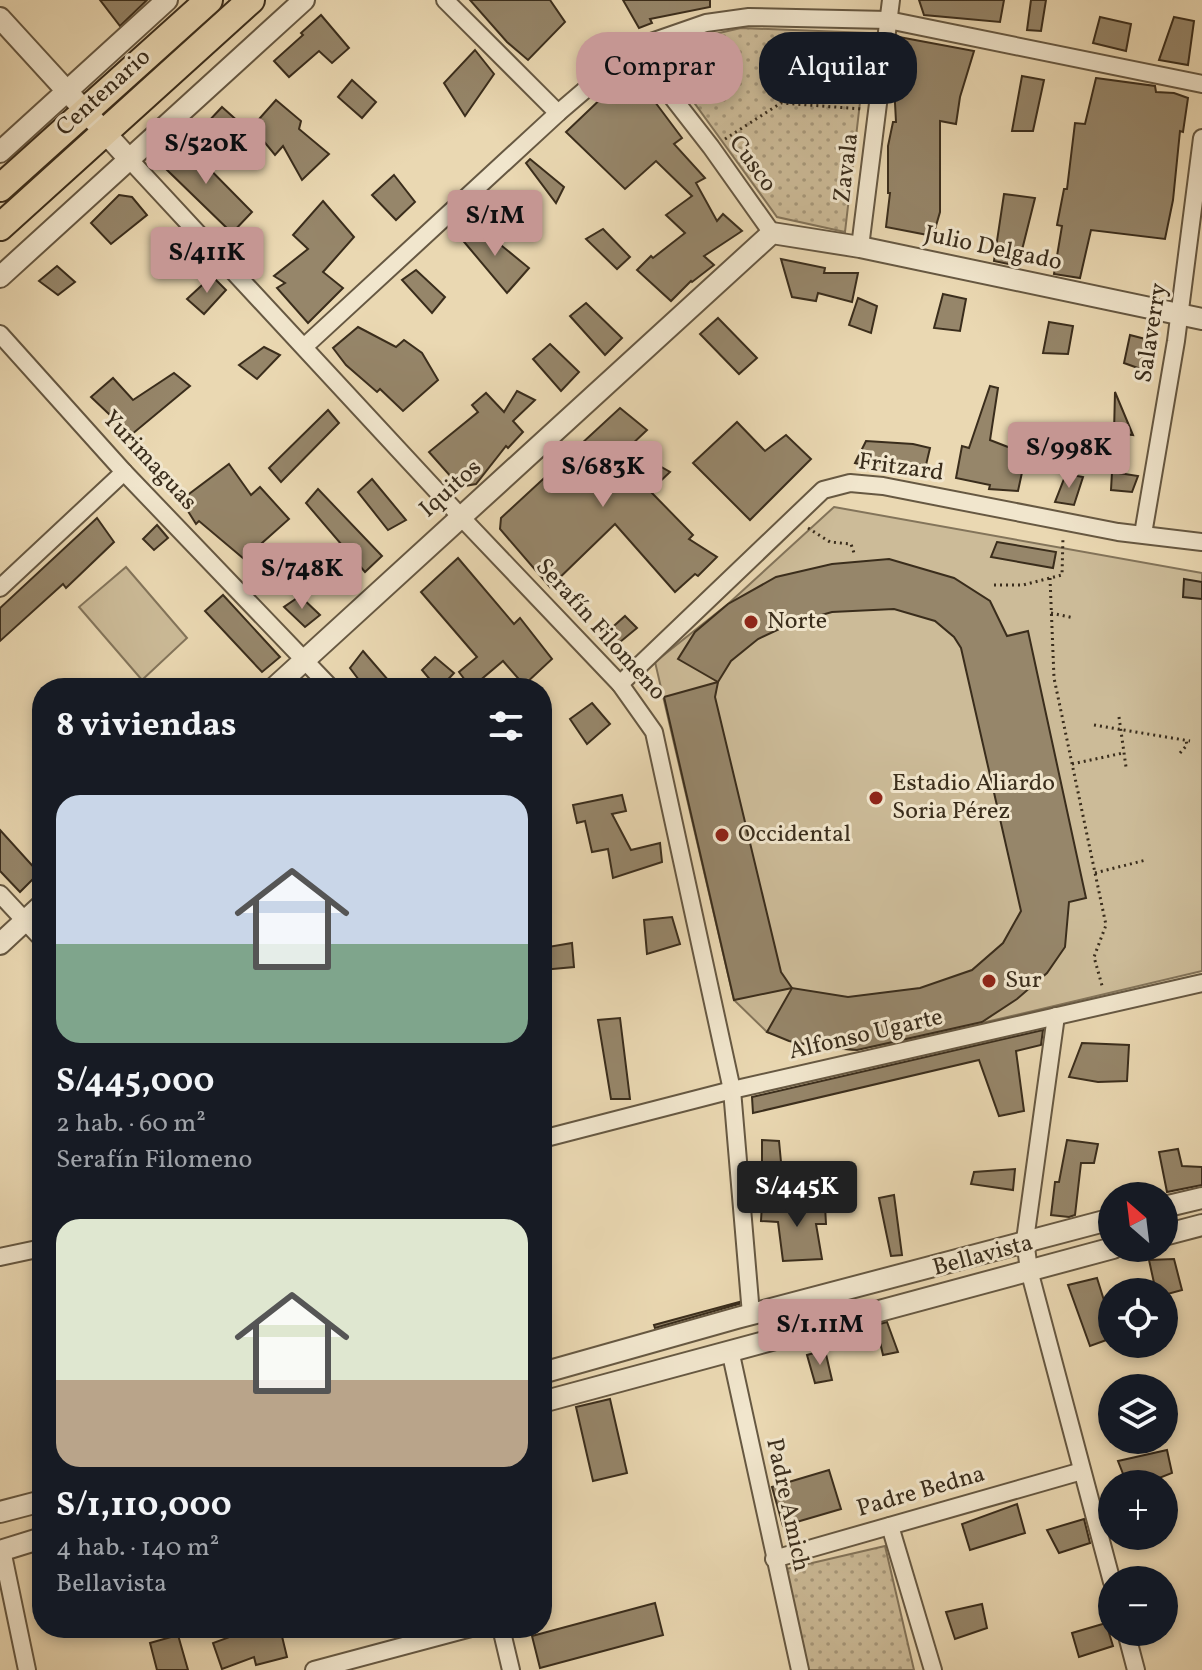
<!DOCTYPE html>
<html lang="es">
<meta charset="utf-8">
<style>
:root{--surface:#171b24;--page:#242831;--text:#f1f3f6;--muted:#9ea1a6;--accent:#c59692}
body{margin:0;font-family:Vollkorn,serif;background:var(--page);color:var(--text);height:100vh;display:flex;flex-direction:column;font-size:30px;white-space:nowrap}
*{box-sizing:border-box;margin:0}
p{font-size:26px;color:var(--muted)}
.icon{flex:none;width:44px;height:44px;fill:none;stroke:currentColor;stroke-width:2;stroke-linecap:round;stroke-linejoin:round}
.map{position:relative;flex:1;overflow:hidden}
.details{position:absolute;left:32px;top:678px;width:520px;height:960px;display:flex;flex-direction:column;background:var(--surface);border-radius:32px;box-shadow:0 4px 12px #0003}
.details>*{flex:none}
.hud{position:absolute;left:576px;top:32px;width:506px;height:72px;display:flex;gap:16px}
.needle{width:52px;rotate:332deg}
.controls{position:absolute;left:1098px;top:1182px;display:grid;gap:16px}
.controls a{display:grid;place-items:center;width:80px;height:80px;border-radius:50%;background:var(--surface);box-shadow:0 4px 12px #0003;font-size:40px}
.price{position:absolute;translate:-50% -68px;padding:0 18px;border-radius:8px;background:var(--accent);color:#111;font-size:26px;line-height:52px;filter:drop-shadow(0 2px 4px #0008)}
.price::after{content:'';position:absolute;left:50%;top:48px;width:24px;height:18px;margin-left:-12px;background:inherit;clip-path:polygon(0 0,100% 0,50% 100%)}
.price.current{background:#222;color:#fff}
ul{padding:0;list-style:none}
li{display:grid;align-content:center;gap:16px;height:424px;padding:0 24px}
li span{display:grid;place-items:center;height:248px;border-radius:24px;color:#555}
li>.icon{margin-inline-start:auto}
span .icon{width:144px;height:144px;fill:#fffc;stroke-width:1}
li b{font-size:34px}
h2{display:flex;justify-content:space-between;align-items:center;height:96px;padding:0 24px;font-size:34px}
.pill{padding:0 28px;border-radius:32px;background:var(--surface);box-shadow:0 4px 12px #0003;font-size:28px;line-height:72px}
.pill.current{background:var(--accent);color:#111}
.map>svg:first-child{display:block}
.grass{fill:#ccbb98;stroke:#83745a;stroke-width:2}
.park{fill:url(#park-dots);stroke:#83745a;stroke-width:2}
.building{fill:#96866a;stroke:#3a2d1c;stroke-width:2}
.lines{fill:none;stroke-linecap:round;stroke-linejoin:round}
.minor-casing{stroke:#665842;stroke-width:20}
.tertiary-casing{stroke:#665842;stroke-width:24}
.trunk-casing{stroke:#3a2d1c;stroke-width:30}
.path{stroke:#3a2d1c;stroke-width:3;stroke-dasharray:2 4;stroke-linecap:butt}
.minor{stroke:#f1e6cd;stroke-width:16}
.tertiary{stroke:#f1e6cd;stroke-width:20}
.trunk{stroke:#ead8b2;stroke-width:26}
.poi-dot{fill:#8f2418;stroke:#f1e6cd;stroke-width:3}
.labels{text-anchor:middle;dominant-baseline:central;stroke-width:6;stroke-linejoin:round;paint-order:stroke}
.street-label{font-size:24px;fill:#3a2d1c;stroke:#f1e6cd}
.poi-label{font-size:24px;fill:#3a2d1c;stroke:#f1e6cd;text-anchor:start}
</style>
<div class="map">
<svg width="1202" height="1670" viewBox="0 0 1202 1670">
<defs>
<pattern id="park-dots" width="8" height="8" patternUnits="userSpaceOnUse" patternTransform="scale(2)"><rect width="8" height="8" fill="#ccbb98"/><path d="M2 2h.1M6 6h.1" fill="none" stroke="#a7987b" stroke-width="1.8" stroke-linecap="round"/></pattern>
</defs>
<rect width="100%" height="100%" fill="#ead8b2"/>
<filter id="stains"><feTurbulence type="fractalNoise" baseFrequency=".0025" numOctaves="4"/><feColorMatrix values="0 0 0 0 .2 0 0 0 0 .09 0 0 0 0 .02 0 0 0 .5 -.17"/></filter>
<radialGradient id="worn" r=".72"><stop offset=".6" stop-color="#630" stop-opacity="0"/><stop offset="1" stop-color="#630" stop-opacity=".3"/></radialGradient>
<g class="grass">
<path d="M834,507L1202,573V971L914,1039L853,1050L814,1046L767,1032L734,1000L655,662L728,604Z"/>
<path d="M126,567L187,638L142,680L79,607Z"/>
</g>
<g class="park">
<path d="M741,28L868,33L845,232L777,217L661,57L671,44Z"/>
<path d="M885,1546L914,1670H805L782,1570Z"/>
</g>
<g class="building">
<path d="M100,0H147L120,26Z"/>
<path d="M470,0H550L565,22L528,60L507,42Z"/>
<path d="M623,0H710V7L650,19L652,23L639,28Z"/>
<path d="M919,0H1004L1000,22L924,15Z"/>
<path d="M1031,0H1046L1041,31L1027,30Z"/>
<path d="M321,15L349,48L332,63L319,51L289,77L274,61L303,35L301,33Z"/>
<path d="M1100,17L1131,24L1126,51L1093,43Z"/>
<path d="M1174,17L1194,21L1188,65L1159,60Z"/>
<path d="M899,37L974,51L960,97L956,124L940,121V212L933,236L886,227L890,193H888V146L893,122H896L894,84L903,66L895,65Z"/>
<path d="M475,50L494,74L465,116L444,83Z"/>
<path d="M631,70L682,138L674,144L705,178L696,183L717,221L723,214L742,231L704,256L714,265L692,282L691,281L671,301L637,270L651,256L653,258L685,233L666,215L692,196L656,161L625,189L566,132Z"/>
<path d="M1022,76L1044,80L1033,131H1012Z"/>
<path d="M1096,78L1155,86L1156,92L1174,93L1188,98L1183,132L1180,131L1173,200L1165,239L1091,230L1080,278L1054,274L1062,226L1057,225L1064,189H1067L1075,123L1085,124Z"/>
<path d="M352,80L376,102L362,118L338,97Z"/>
<path d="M276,100L301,121L299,129L329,154L302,180L283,146L275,155L252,127Z"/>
<path d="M222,107L250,132L226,157L205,125Z"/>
<path d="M178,137L252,212L232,233L166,169V155Z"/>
<path d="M530,159L564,187L556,203L526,163Z"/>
<path d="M394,175L415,202L396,220L372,195Z"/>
<path d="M1004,194L1035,198L1018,266L994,261Z"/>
<path d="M119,195L132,197L147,215L111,244L91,223Z"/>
<path d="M323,201L354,237L323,272L343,288L308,323L277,288L285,283L274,276L308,249L293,235Z"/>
<path d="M475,224L529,268L507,293L460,237Z"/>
<path d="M603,229L630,257L617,269L586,239Z"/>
<path d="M781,259L825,268L824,273H858L852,302L818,293L816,301L792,297Z"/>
<path d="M57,266L75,282L58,295L39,281Z"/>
<path d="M416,270L445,297L432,313L402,280Z"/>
<path d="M212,276L226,290L204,314L187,299Z"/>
<path d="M943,294L966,299L960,331L934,328Z"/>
<path d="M858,298L877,306L871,333L849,325Z"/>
<path d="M586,303L622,338L605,355L570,316Z"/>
<path d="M718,318L757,358L739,374L700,334Z"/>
<path d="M1049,322L1073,326L1068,354L1043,353Z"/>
<path d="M358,327L396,347L404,340L422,353L438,380L403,411L380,389L377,392L346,365L333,348Z"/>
<path d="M1130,335L1149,340L1157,351L1149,372L1124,363Z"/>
<path d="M550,344L579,372L561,391L533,359Z"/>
<path d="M264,347L280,355L257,379L239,365Z"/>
<path d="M174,373L190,386L131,435L91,397L113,378L133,400Z"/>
<path d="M990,386L998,388L990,440L1026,454L1018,491L989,489L990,485L956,478L962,446L969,448Z"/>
<path d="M517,391L535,400L513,421L523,432L508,448L506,446L476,484L460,487L429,452L478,412L472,405L486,393L504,412Z"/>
<path d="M1115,392L1133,435L1114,433Z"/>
<path d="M620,408L647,430L628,448L670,472L650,491L693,535L689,539L717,557L698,576L695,574L675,592L615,524L550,587L500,529L501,518Z"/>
<path d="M328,410L339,423L281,482L269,468Z"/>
<path d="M737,422L765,451L786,435L811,459L750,520L693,463Z"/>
<path d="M866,441L913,444L930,448L926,465L885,463L883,470L855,463Z"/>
<path d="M229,464L251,495L260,487L289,519L244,559L199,521L196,524L181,500Z"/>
<path d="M1112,472L1138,476L1132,492L1111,490Z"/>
<path d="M1066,474L1083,477L1074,505L1055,502Z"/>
<path d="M372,479L406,520L388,530L358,492Z"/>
<path d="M318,489L382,556L365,572L306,503Z"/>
<path d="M97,518L114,542L66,588L63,584L0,641V608Z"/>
<path d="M157,525L168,538L154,550L143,539Z"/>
<path d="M997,542L1056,552L1053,568L991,557Z"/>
<path d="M458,558L514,624L520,618L552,659L524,685L503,661L471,688L459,672L477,657L421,592Z"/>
<path d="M889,559L954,578L990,601L1007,636L1028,631L1086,898L1069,902L1065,947L1047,973L1017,999L982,1022L857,1050L814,1046L789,1041L767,1032L792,988L848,997L920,988L972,970L1003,943L1021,911L961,648L954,637L935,621L894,609L832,612L790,624L758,639L731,661L718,682L678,659L695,632L728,604L776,577L832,564Z"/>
<path d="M1184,579L1202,582V599L1183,597Z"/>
<path d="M223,595L280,657L262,672L205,611Z"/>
<path d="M300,596L320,615L305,627L284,607Z"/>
<path d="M625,616L637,628L614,647L606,633Z"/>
<path d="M363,651L395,688H365L350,668Z"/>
<path d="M435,657L454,673L440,688H437L422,670Z"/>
<path d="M718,682L715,697L781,972L792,988L734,1000L664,697Z"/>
<path d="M592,703L610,724L587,744L570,719Z"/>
<path d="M622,795L626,811L612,814L631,850L660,843L662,862L613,878L608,849L592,852L585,821L577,823L573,805Z"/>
<path d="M0,830L39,873L20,892L0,871Z"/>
<path d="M672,917L680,944L647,954L644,920Z"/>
<path d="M572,943L574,967L542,970V948Z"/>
<path d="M620,1018L630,1099H611L598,1020Z"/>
<path d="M1043,1030L1041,1045L1016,1051L1024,1111L999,1116L979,1060L753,1113L752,1097Z"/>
<path d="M1082,1043L1129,1045L1127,1081L1098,1082L1069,1077Z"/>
<path d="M762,1140L779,1141L781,1162H762Z"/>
<path d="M1067,1140L1098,1144L1094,1163H1081L1075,1215L1069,1217L1051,1215L1055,1182H1059Z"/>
<path d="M1178,1149L1182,1166L1202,1167V1185L1167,1192L1159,1152Z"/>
<path d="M1015,1169L1013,1190L971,1184L974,1172Z"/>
<path d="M894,1195L902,1255L891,1256L879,1198Z"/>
<path d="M762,1204L825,1206L826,1224H816L822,1259L783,1261L778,1222L761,1221Z"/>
<path d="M1174,1259L1182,1290L1164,1295V1292H1156L1149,1260Z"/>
<path d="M1097,1278L1112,1326V1338L1090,1346L1068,1285Z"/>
<path d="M739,1302V1304L655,1328L654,1325Z"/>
<path d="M887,1322L898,1352L883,1355L876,1325Z"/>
<path d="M825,1350L832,1380L815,1383L807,1355Z"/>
<path d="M610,1399L627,1473L593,1481L576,1407Z"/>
<path d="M1167,1450L1172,1473L1144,1484H1127L1118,1461Z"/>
<path d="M829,1470L841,1509L783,1526L772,1487Z"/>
<path d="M1017,1504L1025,1533L970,1550L962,1524Z"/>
<path d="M1084,1519L1090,1543L1059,1553L1047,1530Z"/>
<path d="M655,1603L663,1635L540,1668L532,1636Z"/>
<path d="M982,1604L987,1628L955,1639L946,1612Z"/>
<path d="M1106,1623L1113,1646L1079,1657L1072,1633Z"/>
<path d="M254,1628H280L287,1657L256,1665L254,1657L222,1669L213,1643Z"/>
<path d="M178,1635L188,1670H157L150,1643Z"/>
</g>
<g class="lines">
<g class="minor-casing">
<g id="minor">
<path d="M445,0L558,113"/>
<path d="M634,48L711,147L772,233"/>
<path d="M129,159L460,516L620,684L654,732L732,1090L751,1314"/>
<path d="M860,247L891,0"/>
<path d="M0,334L124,472L331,688"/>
<path d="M304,347L558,113L634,48L706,23L749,17L888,20L1202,84"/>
<path d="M1143,534L1176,341L1202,138"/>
<path d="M0,588L124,472"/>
<path d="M620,684L823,490L850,483L883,486L1118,532L1202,542"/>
<path d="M0,894L42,939"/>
<path d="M1056,1016L1025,1240L1029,1270L1112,1582"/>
<path d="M542,1139L732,1090L1202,983"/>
<path d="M0,1257L42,1248"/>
<path d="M730,1350L800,1670"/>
<path d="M890,1526L933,1670"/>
<path d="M2,1550L27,1670"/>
<path d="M774,1559L1082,1471"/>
<path d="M501,1628L511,1670"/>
<path d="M1126,1632L1136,1670"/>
<path d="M314,1670L471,1628"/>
</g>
</g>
<g class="tertiary-casing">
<g id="tertiary">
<path d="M0,18L129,159"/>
<path d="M0,152L167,0"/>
<path d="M0,277L304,0"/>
<path d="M274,688L772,233L860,247L1202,319"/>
<path d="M0,944L42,905"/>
<path d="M1164,1207L1202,1198"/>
<path d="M1164,1235L1202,1225"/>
<path d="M542,1373L737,1318L1112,1219"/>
<path d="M542,1402L1113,1248"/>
<path d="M0,1512L42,1501"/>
<path d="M0,1551L42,1538"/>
</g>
</g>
<g class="trunk-casing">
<g id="trunk">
<path d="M0,188L209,0"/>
<path d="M0,227L251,0"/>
</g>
</g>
<g class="path">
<path d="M781,103L791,33"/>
<path d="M725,139L781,103L862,109"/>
<path d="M808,528L830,542L851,544L854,553"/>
<path d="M1050,578L1054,678L1106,925L1094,957L1103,989"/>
<path d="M994,585H1023L1062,575L1063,537"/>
<path d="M1051,613L1074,618"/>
<path d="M1119,717L1126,767"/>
<path d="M1094,725L1190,741"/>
<path d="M1180,753L1187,745L1186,740"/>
<path d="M1072,764L1123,753"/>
<path d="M1095,873L1146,860"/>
</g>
<use href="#minor" class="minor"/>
<use href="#tertiary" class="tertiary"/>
<use href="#trunk" class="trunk"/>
</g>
<g class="poi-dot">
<circle cx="751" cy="622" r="8"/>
<circle cx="876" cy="798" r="8"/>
<circle cx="722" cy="835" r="8"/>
<circle cx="989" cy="981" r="8"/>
</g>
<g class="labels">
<g class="street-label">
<text transform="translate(104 93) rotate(-42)">Centenario</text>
<text transform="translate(752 164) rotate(54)">Cusco</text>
<text transform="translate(847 168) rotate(-83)">Zavala</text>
<text transform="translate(993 249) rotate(12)">Julio Delgado</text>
<text transform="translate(1152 333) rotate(-81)">Salaverry</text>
<text transform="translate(149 461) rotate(47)">Yurimaguas</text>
<text transform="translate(901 468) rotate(8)">Fritzard</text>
<text transform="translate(451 489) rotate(-42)">Iquitos</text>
<text transform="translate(600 630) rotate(48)">Serafín Filomeno</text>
<text transform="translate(866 1035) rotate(-13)">Alfonso Ugarte</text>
<text transform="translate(983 1256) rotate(-15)">Bellavista</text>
<text transform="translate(921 1492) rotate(-16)">Padre Bedna</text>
<text transform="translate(787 1505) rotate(78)">Padre Amich</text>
</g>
<g class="poi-label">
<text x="767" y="622">Norte</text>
<text x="892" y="784">Estadio Aliardo<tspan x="892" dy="28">Soria Pérez</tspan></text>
<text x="738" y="835">Occidental</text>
<text x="1005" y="981">Sur</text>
</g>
</g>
<rect width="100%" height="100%" filter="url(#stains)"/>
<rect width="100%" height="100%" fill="url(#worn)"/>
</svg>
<div class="controls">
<a><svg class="needle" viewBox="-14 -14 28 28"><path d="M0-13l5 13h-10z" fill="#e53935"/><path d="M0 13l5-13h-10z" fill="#9ea1a6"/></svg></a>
<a><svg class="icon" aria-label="locate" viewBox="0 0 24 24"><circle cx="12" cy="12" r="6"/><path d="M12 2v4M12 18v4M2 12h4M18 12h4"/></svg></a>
<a><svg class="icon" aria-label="layers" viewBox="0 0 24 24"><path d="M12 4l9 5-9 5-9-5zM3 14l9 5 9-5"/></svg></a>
<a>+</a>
<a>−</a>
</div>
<b class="price" style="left:206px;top:186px">S/520K</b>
<b class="price" style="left:495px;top:258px">S/1M</b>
<b class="price" style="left:207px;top:295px">S/411K</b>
<b class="price" style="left:1069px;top:490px">S/998K</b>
<b class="price" style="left:603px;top:509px">S/683K</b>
<b class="price" style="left:302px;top:611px">S/748K</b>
<b class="price current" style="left:797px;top:1229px">S/445K</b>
<b class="price" style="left:820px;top:1367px">S/1.11M</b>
<div class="hud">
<a class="pill current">Comprar</a>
<a class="pill">Alquilar</a>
</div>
<section class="details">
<h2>8 viviendas<svg class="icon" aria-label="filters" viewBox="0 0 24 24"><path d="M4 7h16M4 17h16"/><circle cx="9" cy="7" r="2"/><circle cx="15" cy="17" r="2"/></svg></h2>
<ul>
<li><span style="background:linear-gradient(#c9d6e8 60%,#7fa58c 0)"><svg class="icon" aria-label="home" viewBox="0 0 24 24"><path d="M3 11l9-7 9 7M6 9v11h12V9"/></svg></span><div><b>S/445,000</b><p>2 hab. · 60 m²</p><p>Serafín Filomeno</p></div></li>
<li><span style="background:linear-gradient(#dfe7d0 65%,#b9a48a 0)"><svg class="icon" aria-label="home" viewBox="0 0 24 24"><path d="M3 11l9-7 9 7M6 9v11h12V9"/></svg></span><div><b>S/1,110,000</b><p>4 hab. · 140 m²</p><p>Bellavista</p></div></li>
</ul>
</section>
</div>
